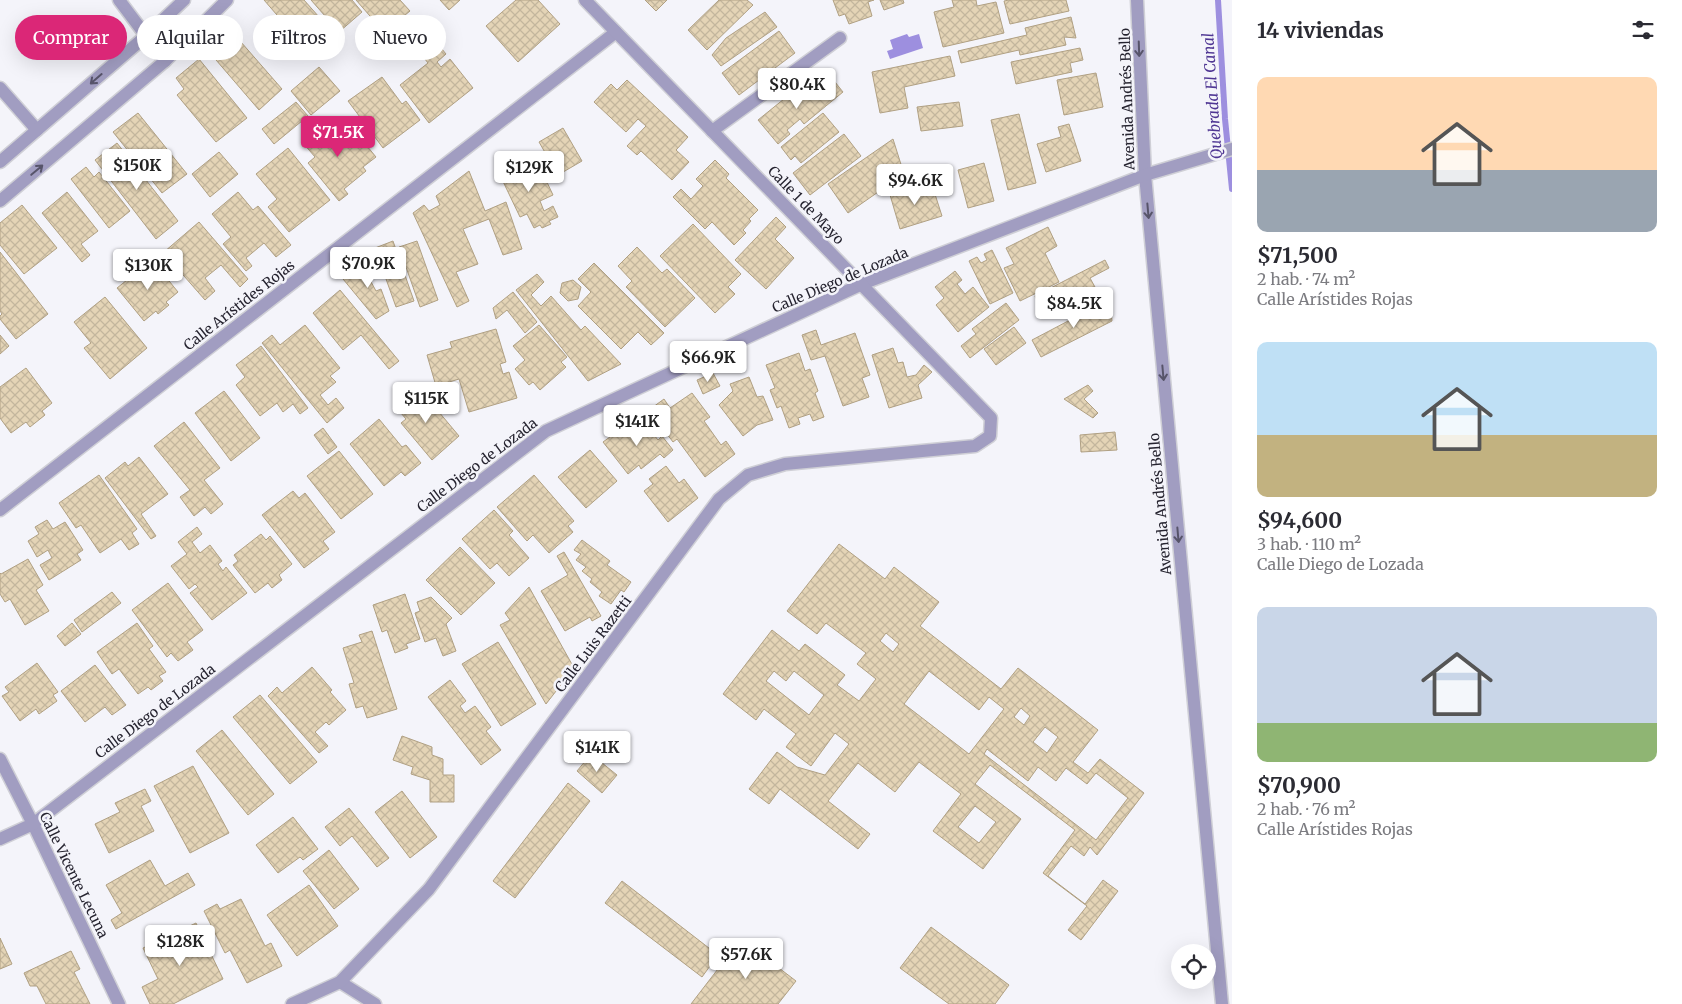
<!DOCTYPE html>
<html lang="es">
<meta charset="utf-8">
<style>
:root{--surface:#fff;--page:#f2f2f3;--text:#2b2b33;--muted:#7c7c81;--accent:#db2777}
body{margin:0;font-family:Merriweather,serif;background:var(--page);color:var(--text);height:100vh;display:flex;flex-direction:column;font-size:19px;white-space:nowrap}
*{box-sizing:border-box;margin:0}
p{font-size:16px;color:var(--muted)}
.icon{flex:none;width:28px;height:28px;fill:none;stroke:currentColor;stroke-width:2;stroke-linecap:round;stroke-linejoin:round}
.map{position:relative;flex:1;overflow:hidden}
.drawer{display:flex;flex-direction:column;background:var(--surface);width:450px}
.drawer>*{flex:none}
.banner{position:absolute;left:15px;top:15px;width:475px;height:45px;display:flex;gap:10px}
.tools{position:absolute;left:1171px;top:944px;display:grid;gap:10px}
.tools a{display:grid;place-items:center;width:45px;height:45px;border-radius:50%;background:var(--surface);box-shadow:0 5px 20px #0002;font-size:25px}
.price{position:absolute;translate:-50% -42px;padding:0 11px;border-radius:5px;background:#fff;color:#222;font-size:16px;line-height:32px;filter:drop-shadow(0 1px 2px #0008)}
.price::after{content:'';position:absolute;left:50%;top:30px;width:15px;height:11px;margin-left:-8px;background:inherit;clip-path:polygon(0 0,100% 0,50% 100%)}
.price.current{background:var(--accent);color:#fff}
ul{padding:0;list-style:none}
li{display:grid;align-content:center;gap:10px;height:265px;padding:0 25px}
li span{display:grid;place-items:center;height:155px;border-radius:10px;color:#555}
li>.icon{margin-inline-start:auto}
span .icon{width:90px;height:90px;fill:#fffc;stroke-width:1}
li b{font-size:21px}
h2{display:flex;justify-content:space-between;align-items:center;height:60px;padding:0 25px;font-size:21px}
.chip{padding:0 18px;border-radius:22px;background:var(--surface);box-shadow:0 5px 20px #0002;font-size:18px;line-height:45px}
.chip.current{background:var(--accent);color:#fff}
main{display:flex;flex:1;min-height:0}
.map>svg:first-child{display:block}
.water{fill:#9d8fdf}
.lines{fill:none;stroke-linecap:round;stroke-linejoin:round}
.stream{stroke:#9d8fdf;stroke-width:6}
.building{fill:url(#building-cross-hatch);stroke:#b0a083;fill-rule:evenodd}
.street-casing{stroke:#cfcfd6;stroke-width:15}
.street{stroke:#a19dc1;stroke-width:12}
.oneway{stroke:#57546a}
.labels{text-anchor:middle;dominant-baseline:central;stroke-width:5;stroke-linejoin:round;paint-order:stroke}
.street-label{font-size:14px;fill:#262430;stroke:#f4f4fa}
.water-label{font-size:15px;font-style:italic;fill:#4f3693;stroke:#f4f4fa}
</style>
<main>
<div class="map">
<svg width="1232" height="1004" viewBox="0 0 1232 1004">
<defs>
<pattern id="building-cross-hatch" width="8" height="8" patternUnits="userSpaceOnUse" patternTransform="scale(1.25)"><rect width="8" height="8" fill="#e4d4b6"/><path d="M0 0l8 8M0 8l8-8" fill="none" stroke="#c3b69d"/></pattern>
</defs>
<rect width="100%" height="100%" fill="#f4f4fa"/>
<path class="water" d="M907,34L909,37L919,34L923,48L890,59L887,51L893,49L890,40Z"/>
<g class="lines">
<path class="stream" d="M1218,0L1225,119L1232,189"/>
</g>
<g class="building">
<path d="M264,0H304L327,26L310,41L301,32L296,37Z"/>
<path d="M311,0H352L362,12L339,32Z"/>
<path d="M356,0H400L410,11L393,25L406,39L397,47Z"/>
<path d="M440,0H460L449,10Z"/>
<path d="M516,0H538L560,24L518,62L486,26Z"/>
<path d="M645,0H667L656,11Z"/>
<path d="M719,0H747L753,5L707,50L688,30Z"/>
<path d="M833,0H874L868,2L872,16L849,24L845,14L839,16Z"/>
<path d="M880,0H903L904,3L884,10Z"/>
<path d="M952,0H976L977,6L996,2L1004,33L943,47L934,12L954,7Z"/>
<path d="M1009,0H1066L1069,11L1010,24L1004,1Z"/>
<path d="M765,12L777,27L721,66L712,55L726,38Z"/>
<path d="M1071,17L1076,38L1064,37L1066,45L1020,55L1019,50L961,63L958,51L1027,35L1025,28Z"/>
<path d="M227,26L282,89L259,110L204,46Z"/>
<path d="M425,28L446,54L437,62L441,67L450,59L473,88L429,123L400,85L428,63L410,40Z"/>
<path d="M779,31L795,53L739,95L722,73Z"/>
<path d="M1080,48L1083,60L1070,63L1072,72L1016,84L1011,62Z"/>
<path d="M950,56L955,76L904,87L908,108L880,113L872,72Z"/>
<path d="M199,59L247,118L216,142L177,95L184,89L176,78Z"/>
<path d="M319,67L340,91L311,115L291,91Z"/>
<path d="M1096,73L1103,107L1064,115L1057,80Z"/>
<path d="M382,77L402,104L406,101L420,120L383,148L348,101Z"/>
<path d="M627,80L688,137L676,150L689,162L672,180L641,151L637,155L627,146L646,126L638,119L626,132L594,102L611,84L617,90Z"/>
<path d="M805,82L817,97L835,82L843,92L804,124L800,119L787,130L790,134L778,144L758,120Z"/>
<path d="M296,102L308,116L274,144L262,129Z"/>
<path d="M959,102L963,126L921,131L917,107Z"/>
<path d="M138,113L187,174L162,193L113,132Z"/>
<path d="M823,113L839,132L801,163L795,156L791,160L781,147Z"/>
<path d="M1019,114L1036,183L1008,190L991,120Z"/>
<path d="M330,122L342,138L353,129L376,157L363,167L366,171L344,189L348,194L339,201L308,163L315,157L303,143Z"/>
<path d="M1069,124L1081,161L1046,172L1037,144L1061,137L1058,127Z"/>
<path d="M563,128L582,161L558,175L539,142Z"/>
<path d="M844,134L861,156L810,195L793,173Z"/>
<path d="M893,139L904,174L848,213L828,184Z"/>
<path d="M117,143L178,221L156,239L95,160Z"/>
<path d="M288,148L330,200L289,232L268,207L277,199L256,174Z"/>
<path d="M219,152L238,174L210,197L192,174Z"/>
<path d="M715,160L729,174L726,178L758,210L749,219L751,221L743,230L746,233L734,245L712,222L705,229L673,197L681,189L691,199L703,186L696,179Z"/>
<path d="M537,161L553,195L540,201L544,211L553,206L558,217L549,221L551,224L542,228L540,225L534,228L527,214L520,217L498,171L514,163L518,170Z"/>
<path d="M984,163L994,201L968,208L958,170Z"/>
<path d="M86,167L94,177L99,172L130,211L109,228L71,179Z"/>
<path d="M469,171L485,211L506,202L522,249L503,255L489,219L463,229L478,264L456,272L469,301L457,307L413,213L424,205L429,211L440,205L436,196Z"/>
<path d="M899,185L902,194L932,185L942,216L900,229L888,188Z"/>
<path d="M67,192L98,231L81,244L90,255L82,262L42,213Z"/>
<path d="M238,192L253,210L258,206L291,245L276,257L264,243L246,258L252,266L246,271L223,244L231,237L212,214Z"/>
<path d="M22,205L57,248L24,274L0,245V223Z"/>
<path d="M776,217L786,227L775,239L794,258L766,289L735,260Z"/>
<path d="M199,222L248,279L240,287L221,265L205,278L215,291L205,300L177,268L171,274L157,258Z"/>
<path d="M693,224L741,274L728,287L735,294L715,313L660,256Z"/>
<path d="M1048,227L1057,246L1045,253L1059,282L1020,301L1004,268L1014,264L1006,248Z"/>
<path d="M393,241L414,301L396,307L375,248Z"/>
<path d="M417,241L438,300L420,307L399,247Z"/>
<path d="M637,247L662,273L667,269L695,298L665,327L626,287L632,281L618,266Z"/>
<path d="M992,250L1013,293L990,304L969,261L977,257L981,263L987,260L984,254Z"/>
<path d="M0,252L48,314L16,339L0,319V316L2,314L0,311Z"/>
<path d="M371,259L378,276L370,280L376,291L381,289L389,311L376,319L343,279Z"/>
<path d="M152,260L178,292L166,302L169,305L158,314L156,311L144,321L117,288Z"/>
<path d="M1105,260L1109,268L1090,278L1101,298L1071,313L1062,295L1040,306L1035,296Z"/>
<path d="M594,263L664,333L651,345L638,332L621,349L578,306L591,292L578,279Z"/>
<path d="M955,271L962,280L957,284L965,294L973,287L989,307L958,332L936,305L944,298L935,287Z"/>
<path d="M537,274L544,282L531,295L541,306L551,296L581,330L585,326L621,364L588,381L516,290Z"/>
<path d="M573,280L581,287L578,299L568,301L560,293L562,283Z"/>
<path d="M340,290L399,361L389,369L361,335L343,350L313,313Z"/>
<path d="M513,292L537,322L525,333L507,310L496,319L493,308Z"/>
<path d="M105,297L147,348L110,379L84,348L91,343L74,322Z"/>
<path d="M1110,299L1112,321L1041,357L1032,340Z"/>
<path d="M1006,303L1019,320L970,358L961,346L976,334L972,329Z"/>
<path d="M305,325L340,368L330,376L336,382L320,395L328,405L336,398L344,408L327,423L262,343L272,335L280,345Z"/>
<path d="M539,325L567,357L561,362L566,367L540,390L533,382L529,385L515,369L525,360L513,346Z"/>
<path d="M1014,327L1026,343L996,365L984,349Z"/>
<path d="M496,329L506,362L500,364L503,374L509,372L517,398L469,412L459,379L436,386L427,355L452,348L450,342Z"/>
<path d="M816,330L821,345L855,333L870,375L862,378L869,397L843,406L825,356L811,360L802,335Z"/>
<path d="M0,335L9,346L0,354Z"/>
<path d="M261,346L308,408L300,414L293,404L283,412L277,403L260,416L236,385L245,377L236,365Z"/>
<path d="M893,348L898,363L903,362L907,377L916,375L924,365L932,372L918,385L922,398L889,408L872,355Z"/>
<path d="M799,353L805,371L810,369L818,391L815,393L824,417L813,421L810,414L798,418L800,424L789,428L781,406L777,408L770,390L775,388L766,365Z"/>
<path d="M26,368L52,403L42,411L45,415L30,427L26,422L11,433L0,418V387Z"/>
<path d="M713,373L720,386L703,394L697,380Z"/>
<path d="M749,377L757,397L763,396L773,420L757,425L743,436L719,405L733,391L730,384Z"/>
<path d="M1088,385L1093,391L1084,399L1098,413L1093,418L1064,399Z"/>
<path d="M418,387L459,436L432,460L401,423L406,419L395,406Z"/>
<path d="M224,391L260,438L231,461L195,413Z"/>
<path d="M692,393L710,417L704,421L721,445L726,441L735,454L705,477L677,439L673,442L649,410L664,399L670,408Z"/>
<path d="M379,419L402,447L406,445L421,463L405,476L401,472L384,486L350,444Z"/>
<path d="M642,420L658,440L662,436L673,450L664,458L660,454L641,469L639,465L628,474L603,442L625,426L628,431Z"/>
<path d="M184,422L220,468L204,480L223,504L211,514L205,507L194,516L180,497L190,490L154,446Z"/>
<path d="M323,428L337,447L328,454L314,435Z"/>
<path d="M1115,432L1117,450L1081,452L1080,435Z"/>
<path d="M590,450L617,481L586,508L558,477Z"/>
<path d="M339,451L373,494L341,519L307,476Z"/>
<path d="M139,457L168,494L141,514L156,536L151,539L105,478L125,462L128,466Z"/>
<path d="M666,466L679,483L684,479L698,498L668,522L644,491L653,484L649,479Z"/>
<path d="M99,475L137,529L132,533L139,544L129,550L121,539L100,553L81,525L76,528L59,503Z"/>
<path d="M534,475L574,521L568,526L573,532L549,553L533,535L527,541L497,507Z"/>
<path d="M293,491L299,498L305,493L335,532L323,541L329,549L304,568L262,515Z"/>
<path d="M494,510L513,531L509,535L529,558L509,576L497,563L490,569L462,539Z"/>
<path d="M47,520L53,529L65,522L83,550L77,554L81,560L49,580L40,565L52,558L48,550L37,557L28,541L39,534L35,527Z"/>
<path d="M197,527L202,534L192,542L200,553L210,545L222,561L218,564L223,571L226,567L247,593L212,620L190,593L198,587L195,584L189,589L171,566L187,554L178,542Z"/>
<path d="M261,534L266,540L270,536L292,564L279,575L282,580L272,588L268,583L255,593L233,565L238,561L234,555Z"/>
<path d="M582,540L610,561L607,565L631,582L624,592L621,590L611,604L599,596L602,592L590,582L592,579L582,571L586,567L576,560L581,554L574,550Z"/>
<path d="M839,544L885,579L894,567L939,602L920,626L1001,689L1018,668L1098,730L1073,762L1088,773L1100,759L1144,793L1097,855L1090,847L1084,856L1071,846L1048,876L1085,904L1103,880L1118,891L1081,940L1068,930L1087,906L1043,873L1075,830L990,765L975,784L1021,819L983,869L933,831L961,794L919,762L895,792L858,763L828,801L870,834L858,849L780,789L769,804L749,789L777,752L797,767L825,775L849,744L835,733L811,766L786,747L796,734L764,709L756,720L723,694L772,630L799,651L805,644L845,675L837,685L859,701L876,679L857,664L866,653L826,623L817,634L787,611ZM886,633L899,644L893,652L880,641ZM774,671L786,681L794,671L824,695L809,715L766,681ZM929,671L979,710L989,697L1004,709L969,754L904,704ZM1021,708L1030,716L1024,725L1014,717ZM1045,727L1058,737L1047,753L1033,742ZM987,749L1028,781L1038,767L1056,781L1066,768L1087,784L1096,773L1128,798L1096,840L984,754ZM975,806L996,822L979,843L958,827Z"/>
<path d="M460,547L495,583L461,615L426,580Z"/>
<path d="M564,552L601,616L592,621L590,617L565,631L541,591L568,575L557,556Z"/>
<path d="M28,559L43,585L36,590L49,611L25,625L10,599L5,602L0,594V573L1,574Z"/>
<path d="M168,583L203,630L187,642L193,650L178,661L171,653L167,657L132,610Z"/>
<path d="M529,587L574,668L546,704L500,625L510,620L505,613Z"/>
<path d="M112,592L121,603L82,632L74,620Z"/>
<path d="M405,594L420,639L406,644L408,648L395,653L387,630L382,632L373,605Z"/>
<path d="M431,597L452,618L446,624L456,651L443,656L436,638L425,642L415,613L420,611L417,602Z"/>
<path d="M72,623L81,634L65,646L57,636Z"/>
<path d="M137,623L153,646L149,649L166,672L159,676L163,681L151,690L148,687L138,694L119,669L112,674L97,652Z"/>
<path d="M372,631L397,709L367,718L363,706L356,708L349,684L354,683L343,648L362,642L359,635Z"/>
<path d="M498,642L536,704L501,726L462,664Z"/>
<path d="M37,663L58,692L53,695L57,701L39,714L36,709L20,721L2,696L9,692L5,687Z"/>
<path d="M95,665L126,705L112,715L105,707L85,722L61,691Z"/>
<path d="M312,667L332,690L330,692L346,710L329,725L326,722L315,732L328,746L319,753L268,696L277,687L282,693Z"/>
<path d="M450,680L466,701L460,706L465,713L475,706L491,727L486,731L501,750L481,765L428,697Z"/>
<path d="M260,695L317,762L290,784L233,717Z"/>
<path d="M222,730L274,794L248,815L196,751Z"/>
<path d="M402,736L432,747V755L443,759V775H454V802H430V780L411,774L413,767L393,760Z"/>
<path d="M591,754L617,775L602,793L577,771Z"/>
<path d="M193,766L229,833L190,853L154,786Z"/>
<path d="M568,783L590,801L515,898L493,881Z"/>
<path d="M145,789L151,801L141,806L154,831L109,853L95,824L120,812L115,803Z"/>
<path d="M402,791L437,837L410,858L375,812Z"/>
<path d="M349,808L389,858L377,867L352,836L340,846L325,827Z"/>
<path d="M293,817L318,849L303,860L300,857L278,873L256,845Z"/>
<path d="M329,850L359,889L334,909L303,871Z"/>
<path d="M150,860L165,886L188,873L195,885L116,929L111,920L122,913L106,885Z"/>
<path d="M622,881L718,955L702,977L605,903Z"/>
<path d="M309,885L338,926L297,956L267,915Z"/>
<path d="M241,899L265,946L271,943L282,966L247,983L230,950L225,953L204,911L217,904L220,909Z"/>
<path d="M196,923L223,979L173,1004H150L142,987L158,979L143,948Z"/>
<path d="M931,927L1009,985L995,1004H949L900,968Z"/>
<path d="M0,938L12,964L0,969Z"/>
<path d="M741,939L796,981L778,1004H691Z"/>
<path d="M71,951L80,969L74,972L90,1004H46L37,986H30L24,973Z"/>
</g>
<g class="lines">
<g class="street-casing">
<g id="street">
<path d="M119,0L165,61"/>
<path d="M1137,0L1145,175L1222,1004"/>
<path d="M0,88L37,130"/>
<path d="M712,131L840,38"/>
<path d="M0,162L147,35L184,0"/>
<path d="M0,201L165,61L227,0"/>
<path d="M0,510L616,32"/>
<path d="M0,759L33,824L119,1004"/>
<path d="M0,839L33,824L546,431L862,284L1145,175L1232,149"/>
<path d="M340,982L375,1004"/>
<path d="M292,1004L340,982L429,889L719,499L748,475L785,464L975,446L990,436L991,418L585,0"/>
</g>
</g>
<use href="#street" class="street"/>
</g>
<defs><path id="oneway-shaft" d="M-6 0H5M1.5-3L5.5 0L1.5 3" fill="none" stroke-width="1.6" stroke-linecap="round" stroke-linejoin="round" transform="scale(1.25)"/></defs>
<g class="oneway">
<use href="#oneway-shaft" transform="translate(1139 49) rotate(88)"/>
<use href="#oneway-shaft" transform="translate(96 79) rotate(139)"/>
<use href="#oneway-shaft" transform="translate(37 170) rotate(-40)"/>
<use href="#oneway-shaft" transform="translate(1148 211) rotate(85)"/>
<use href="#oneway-shaft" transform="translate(1163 373) rotate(85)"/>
<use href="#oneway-shaft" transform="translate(1178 535) rotate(85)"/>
</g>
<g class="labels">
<g class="street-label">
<text transform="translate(1127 99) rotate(-92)">Avenida Andrés Bello</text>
<text transform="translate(806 205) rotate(46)">Calle 1 de Mayo</text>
<text transform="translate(840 280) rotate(-23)">Calle Diego de Lozada</text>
<text transform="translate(239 305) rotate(-38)">Calle Arístides Rojas</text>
<text transform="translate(477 465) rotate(-37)">Calle Diego de Lozada</text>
<text transform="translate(1160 504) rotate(-95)">Avenida Andrés Bello</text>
<text transform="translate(593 644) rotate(-53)">Calle Luis Razetti</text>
<text transform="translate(155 711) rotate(-37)">Calle Diego de Lozada</text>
<text transform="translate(74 875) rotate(64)">Calle Vicente Lecuna</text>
</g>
<g class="water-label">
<text transform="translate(1212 96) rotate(-94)">Quebrada El Canal</text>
</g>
</g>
</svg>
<div class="tools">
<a><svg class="icon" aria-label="locate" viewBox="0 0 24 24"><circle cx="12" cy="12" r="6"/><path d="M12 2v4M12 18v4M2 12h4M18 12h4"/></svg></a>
</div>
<b class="price" style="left:797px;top:110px">$80.4K</b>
<b class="price current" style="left:338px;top:158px">$71.5K</b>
<b class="price" style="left:137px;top:191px">$150K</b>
<b class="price" style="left:529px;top:193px">$129K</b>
<b class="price" style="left:915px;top:206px">$94.6K</b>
<b class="price" style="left:368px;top:289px">$70.9K</b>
<b class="price" style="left:148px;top:291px">$130K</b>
<b class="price" style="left:1074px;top:329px">$84.5K</b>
<b class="price" style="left:708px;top:383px">$66.9K</b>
<b class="price" style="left:426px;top:424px">$115K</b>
<b class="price" style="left:637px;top:447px">$141K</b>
<b class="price" style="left:597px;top:773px">$141K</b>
<b class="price" style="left:180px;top:967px">$128K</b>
<b class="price" style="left:746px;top:980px">$57.6K</b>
<div class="banner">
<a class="chip current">Comprar</a>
<a class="chip">Alquilar</a>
<a class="chip">Filtros</a>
<a class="chip">Nuevo</a>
</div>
</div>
<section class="drawer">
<h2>14 viviendas<svg class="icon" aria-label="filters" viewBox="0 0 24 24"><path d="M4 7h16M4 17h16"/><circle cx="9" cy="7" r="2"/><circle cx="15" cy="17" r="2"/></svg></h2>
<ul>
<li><span style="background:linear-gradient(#ffd9b3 60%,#9aa5b1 0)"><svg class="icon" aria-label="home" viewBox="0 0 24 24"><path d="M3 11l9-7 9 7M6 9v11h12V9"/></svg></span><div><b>$71,500</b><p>2 hab. · 74 m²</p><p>Calle Arístides Rojas</p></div></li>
<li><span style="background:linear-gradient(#bfe0f5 60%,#c2b280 0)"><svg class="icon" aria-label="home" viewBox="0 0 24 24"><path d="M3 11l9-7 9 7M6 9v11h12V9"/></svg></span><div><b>$94,600</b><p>3 hab. · 110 m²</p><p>Calle Diego de Lozada</p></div></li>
<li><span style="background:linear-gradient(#c9d6e8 75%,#8fb573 0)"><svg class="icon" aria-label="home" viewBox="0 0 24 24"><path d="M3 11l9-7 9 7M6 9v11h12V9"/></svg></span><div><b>$70,900</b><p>2 hab. · 76 m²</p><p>Calle Arístides Rojas</p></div></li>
</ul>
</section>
</main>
